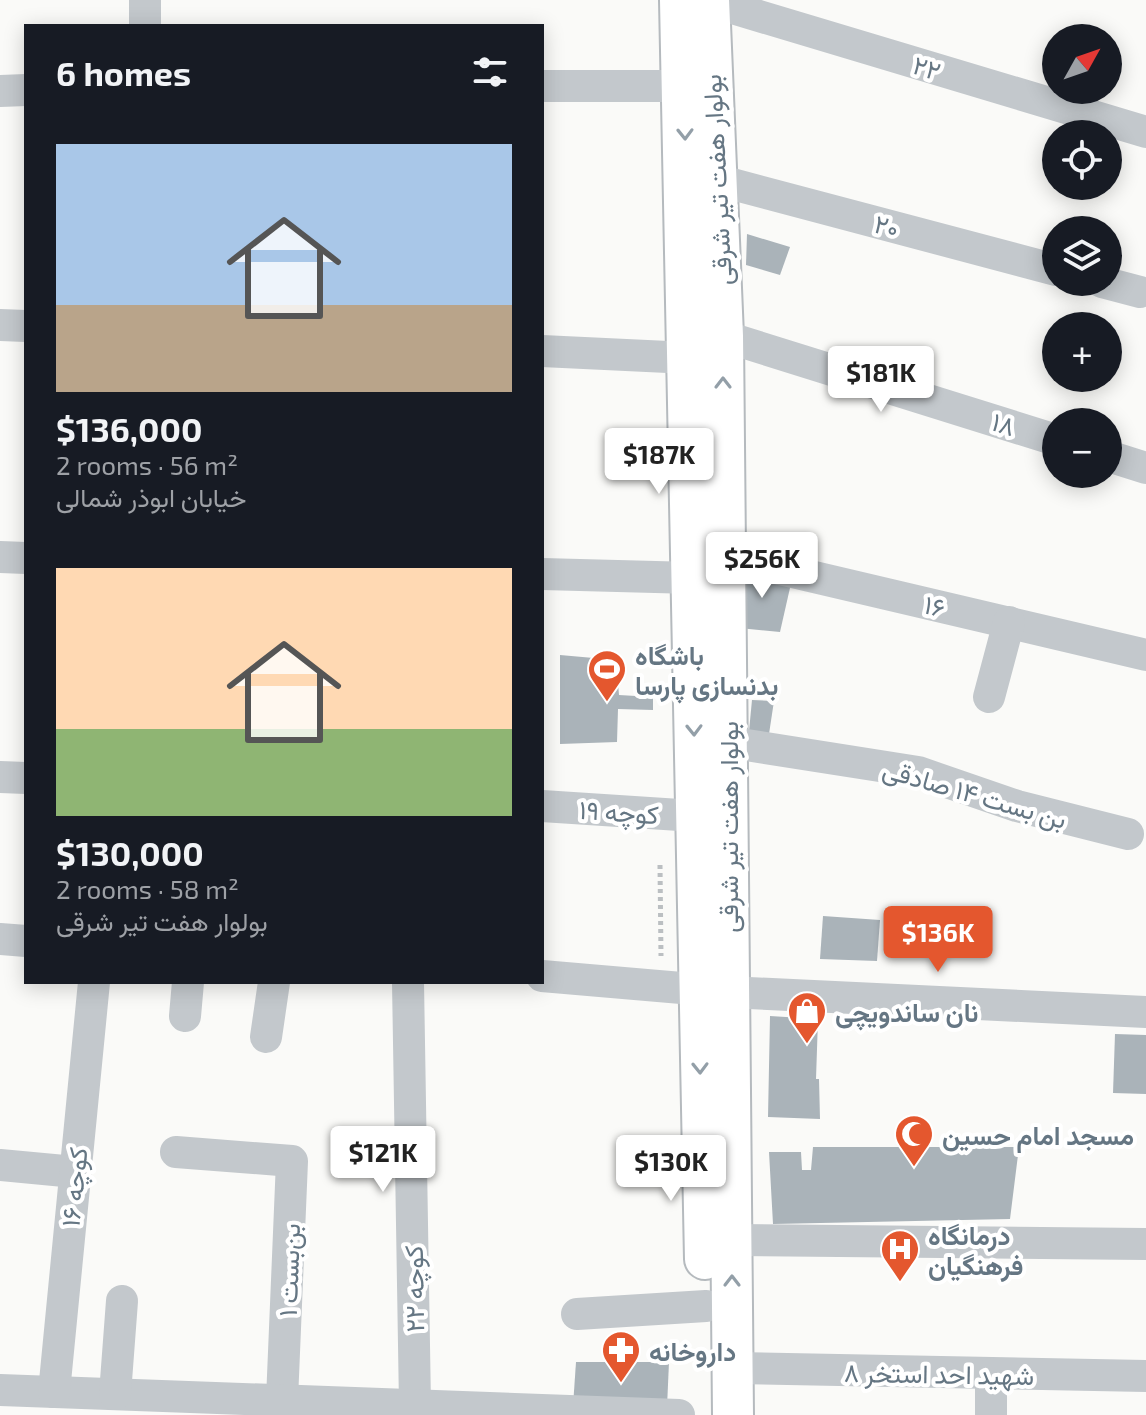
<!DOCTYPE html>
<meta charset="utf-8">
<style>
:root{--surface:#171b24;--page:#242831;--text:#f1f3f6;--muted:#9ea1a6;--accent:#e4572e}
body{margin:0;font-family:"Exo 2",Vazirmatn,sans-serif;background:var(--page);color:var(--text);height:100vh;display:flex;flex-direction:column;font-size:30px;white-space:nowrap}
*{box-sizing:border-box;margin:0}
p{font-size:26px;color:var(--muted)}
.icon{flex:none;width:44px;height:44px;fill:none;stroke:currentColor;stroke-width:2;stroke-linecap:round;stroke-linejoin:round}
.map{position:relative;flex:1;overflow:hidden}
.panel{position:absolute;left:24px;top:24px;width:520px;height:960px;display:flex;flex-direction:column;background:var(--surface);border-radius:0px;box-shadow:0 4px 20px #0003}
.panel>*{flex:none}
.needle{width:52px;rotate:50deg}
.buttons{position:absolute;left:1042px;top:24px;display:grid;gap:16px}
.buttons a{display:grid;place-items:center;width:80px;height:80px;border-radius:50%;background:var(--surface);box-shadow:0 4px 20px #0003;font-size:40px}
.price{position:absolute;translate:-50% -68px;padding:0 18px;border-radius:8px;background:#fff;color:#222;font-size:26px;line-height:52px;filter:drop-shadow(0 2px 4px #0008)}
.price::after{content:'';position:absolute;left:50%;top:48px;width:24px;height:18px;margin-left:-12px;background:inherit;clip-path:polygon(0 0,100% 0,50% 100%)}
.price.on{background:var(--accent);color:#fff}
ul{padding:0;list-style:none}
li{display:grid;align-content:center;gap:16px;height:424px;padding:0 32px}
li span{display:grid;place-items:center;height:248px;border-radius:0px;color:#555}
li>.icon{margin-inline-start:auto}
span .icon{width:144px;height:144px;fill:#fffc;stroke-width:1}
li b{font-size:34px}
h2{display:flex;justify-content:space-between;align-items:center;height:96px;padding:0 32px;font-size:34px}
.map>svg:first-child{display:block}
.building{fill:#aab3b9}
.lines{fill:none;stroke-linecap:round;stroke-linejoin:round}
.major-casing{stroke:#b5babe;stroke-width:44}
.path{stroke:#bbbfc2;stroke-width:5;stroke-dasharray:4 4;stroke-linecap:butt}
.minor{stroke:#c3c8cc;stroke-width:32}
.major{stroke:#fff;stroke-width:40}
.oneway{stroke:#939fa8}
.labels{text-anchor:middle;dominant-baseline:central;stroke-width:8;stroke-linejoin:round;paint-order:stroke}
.street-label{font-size:26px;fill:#657683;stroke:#fff}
.poi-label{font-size:26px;font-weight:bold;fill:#657683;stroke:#fff;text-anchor:start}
</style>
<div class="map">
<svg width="1146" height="1415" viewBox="0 0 1146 1415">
<rect width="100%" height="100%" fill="#fafaf8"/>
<g class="building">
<path d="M747,234L790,247L780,275L746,265Z"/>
<path d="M740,567L792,579L780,632L739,628Z"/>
<path d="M560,655L616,660L619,695L653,697V710L618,709L617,742L560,744Z"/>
<path d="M752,700L774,701L769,734L749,731Z"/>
<path d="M823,916L880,920L877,961L820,959Z"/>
<path d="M770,1016L818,1019L816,1079H819L820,1119L768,1117Z"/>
<path d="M1115,1034L1146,1035V1094L1113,1093Z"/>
<path d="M813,1147H1019L1010,1219L773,1224L769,1152H801L802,1170H811Z"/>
<path d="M576,1362H669L667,1407L573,1406Z"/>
</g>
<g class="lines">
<g class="major-casing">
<g id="major">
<path d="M680,0L705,1259"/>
<path d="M709,0L723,336L733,1415"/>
</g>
</g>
<path class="path" d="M660,865L661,956"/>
<g class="minor">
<path d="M145,0V26"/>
<path d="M709,1L1146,132"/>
<path d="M542,86H684"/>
<path d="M0,91L26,90"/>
<path d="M717,180L1056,270"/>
<path d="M1102,282L1140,292"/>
<path d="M0,325L26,326"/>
<path d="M723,336L1056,440"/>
<path d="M542,351L689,358"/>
<path d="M1108,456L1146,468"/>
<path d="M725,556L1146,655"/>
<path d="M0,557L26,558"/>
<path d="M542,574L693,578"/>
<path d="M989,697L1009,622"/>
<path d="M727,742L918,772L1017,806L1128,834"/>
<path d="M0,777L26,778"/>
<path d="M542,806L695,816"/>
<path d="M0,939L26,941"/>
<path d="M542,976L728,992L1146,1012"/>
<path d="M408,982L415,1405"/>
<path d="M185,1016L188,982"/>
<path d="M266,1037L274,982"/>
<path d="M176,1152L292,1161L282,1400"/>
<path d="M0,1165L75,1172"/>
<path d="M732,1240L1146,1244"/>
<path d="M577,1314L706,1306"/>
<path d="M732,1368L1146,1376"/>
<path d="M0,1390L679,1415"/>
<path d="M54,1392L94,982"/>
<path d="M115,1394L122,1301"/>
<path d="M991,1415V1374"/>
</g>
<use href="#major" class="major"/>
</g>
<defs><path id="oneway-chevron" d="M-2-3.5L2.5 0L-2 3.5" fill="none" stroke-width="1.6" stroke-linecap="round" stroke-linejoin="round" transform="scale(2)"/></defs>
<g class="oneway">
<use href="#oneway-chevron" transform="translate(685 134) rotate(89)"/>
<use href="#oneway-chevron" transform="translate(723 383) rotate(-90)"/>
<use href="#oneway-chevron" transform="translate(694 730) rotate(89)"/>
<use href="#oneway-chevron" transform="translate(700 1068) rotate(89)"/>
<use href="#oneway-chevron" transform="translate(732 1281) rotate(-90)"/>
</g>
<defs>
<g id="stadium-pin" transform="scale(2)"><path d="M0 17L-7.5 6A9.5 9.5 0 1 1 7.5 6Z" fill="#e4572e" stroke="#fff"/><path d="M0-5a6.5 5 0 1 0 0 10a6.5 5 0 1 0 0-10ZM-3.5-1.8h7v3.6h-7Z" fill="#fff"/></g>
<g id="shop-pin" transform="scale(2)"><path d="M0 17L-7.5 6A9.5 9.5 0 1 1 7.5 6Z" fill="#e4572e" stroke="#fff"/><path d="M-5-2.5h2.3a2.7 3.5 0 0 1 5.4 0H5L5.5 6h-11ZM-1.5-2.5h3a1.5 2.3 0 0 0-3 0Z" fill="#fff"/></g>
<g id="mosque-pin" transform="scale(2)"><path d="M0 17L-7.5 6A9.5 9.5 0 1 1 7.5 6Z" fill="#e4572e" stroke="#fff"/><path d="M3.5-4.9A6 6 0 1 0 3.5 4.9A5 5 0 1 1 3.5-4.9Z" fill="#fff"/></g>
<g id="hospital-pin" transform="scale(2)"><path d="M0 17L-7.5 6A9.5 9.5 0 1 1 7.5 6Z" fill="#e4572e" stroke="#fff"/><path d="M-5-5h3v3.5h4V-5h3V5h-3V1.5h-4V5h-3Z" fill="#fff"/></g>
<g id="pharmacy-pin" transform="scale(2)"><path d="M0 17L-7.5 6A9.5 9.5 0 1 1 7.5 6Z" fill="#e4572e" stroke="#fff"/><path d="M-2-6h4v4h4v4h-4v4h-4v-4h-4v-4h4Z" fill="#fff"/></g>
</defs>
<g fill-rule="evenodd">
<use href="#stadium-pin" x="607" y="669"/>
<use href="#shop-pin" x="807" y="1011"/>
<use href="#mosque-pin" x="914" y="1134"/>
<use href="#hospital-pin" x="900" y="1249"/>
<use href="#pharmacy-pin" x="621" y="1350"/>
</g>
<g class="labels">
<g class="street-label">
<text transform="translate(927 67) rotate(17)">۲۲</text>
<text transform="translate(716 180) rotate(-93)">بولوار هفت تیر شرقی</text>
<text transform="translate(887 225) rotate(15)">۲۰</text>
<text transform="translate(1004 423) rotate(17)">۱۸</text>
<text transform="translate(935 605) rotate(13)">۱۶</text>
<text transform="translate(975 793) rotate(16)">بن بست ۱۴ صادقی</text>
<text transform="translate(619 811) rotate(4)">کوچه ۱۹</text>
<text transform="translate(727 827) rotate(-90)">بولوار هفت تیر شرقی</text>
<text transform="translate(73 1187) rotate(-84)">کوچه ۱۶</text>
<text transform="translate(288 1270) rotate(-88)">بن‌بست ۱</text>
<text transform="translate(413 1289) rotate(-91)">کوچه ۲۲</text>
<text transform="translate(939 1373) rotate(1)">شهید احد استخر ۸</text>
</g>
<g class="poi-label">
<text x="635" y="654">باشگاه<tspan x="635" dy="30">بدنسازی پارسا</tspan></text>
<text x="835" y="1011">نان ساندویچی</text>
<text x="942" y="1134">مسجد امام حسین</text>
<text x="928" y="1234">درمانگاه<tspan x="928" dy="30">فرهنگیان</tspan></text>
<text x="649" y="1350">داروخانه</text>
</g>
</g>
</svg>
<div class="buttons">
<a><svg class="needle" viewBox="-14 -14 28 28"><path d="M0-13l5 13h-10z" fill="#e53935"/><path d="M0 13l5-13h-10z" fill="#9ea1a6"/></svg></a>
<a><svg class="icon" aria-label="locate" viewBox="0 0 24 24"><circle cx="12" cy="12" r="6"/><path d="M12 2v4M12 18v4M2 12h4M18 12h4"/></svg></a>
<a><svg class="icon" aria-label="layers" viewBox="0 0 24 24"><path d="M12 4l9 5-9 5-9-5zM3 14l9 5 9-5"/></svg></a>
<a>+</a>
<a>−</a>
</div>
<b class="price" style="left:881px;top:414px">$181K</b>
<b class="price" style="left:659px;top:496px">$187K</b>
<b class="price" style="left:762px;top:600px">$256K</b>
<b class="price on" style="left:938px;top:974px">$136K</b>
<b class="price" style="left:383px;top:1194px">$121K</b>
<b class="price" style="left:671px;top:1203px">$130K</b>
<section class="panel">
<h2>6 homes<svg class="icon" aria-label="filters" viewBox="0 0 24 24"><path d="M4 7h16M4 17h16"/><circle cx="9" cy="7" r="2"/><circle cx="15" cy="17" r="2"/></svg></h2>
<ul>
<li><span style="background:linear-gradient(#a9c7e8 65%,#b9a48a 0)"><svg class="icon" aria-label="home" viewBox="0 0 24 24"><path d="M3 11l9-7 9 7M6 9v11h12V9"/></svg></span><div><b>$136,000</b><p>2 rooms · 56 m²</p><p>خیابان ابوذر شمالی</p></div></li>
<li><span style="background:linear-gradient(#ffd9b3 65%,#8fb573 0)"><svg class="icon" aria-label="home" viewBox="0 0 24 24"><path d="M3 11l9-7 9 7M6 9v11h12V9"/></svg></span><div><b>$130,000</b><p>2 rooms · 58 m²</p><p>بولوار هفت تیر شرقی</p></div></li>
</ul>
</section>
</div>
